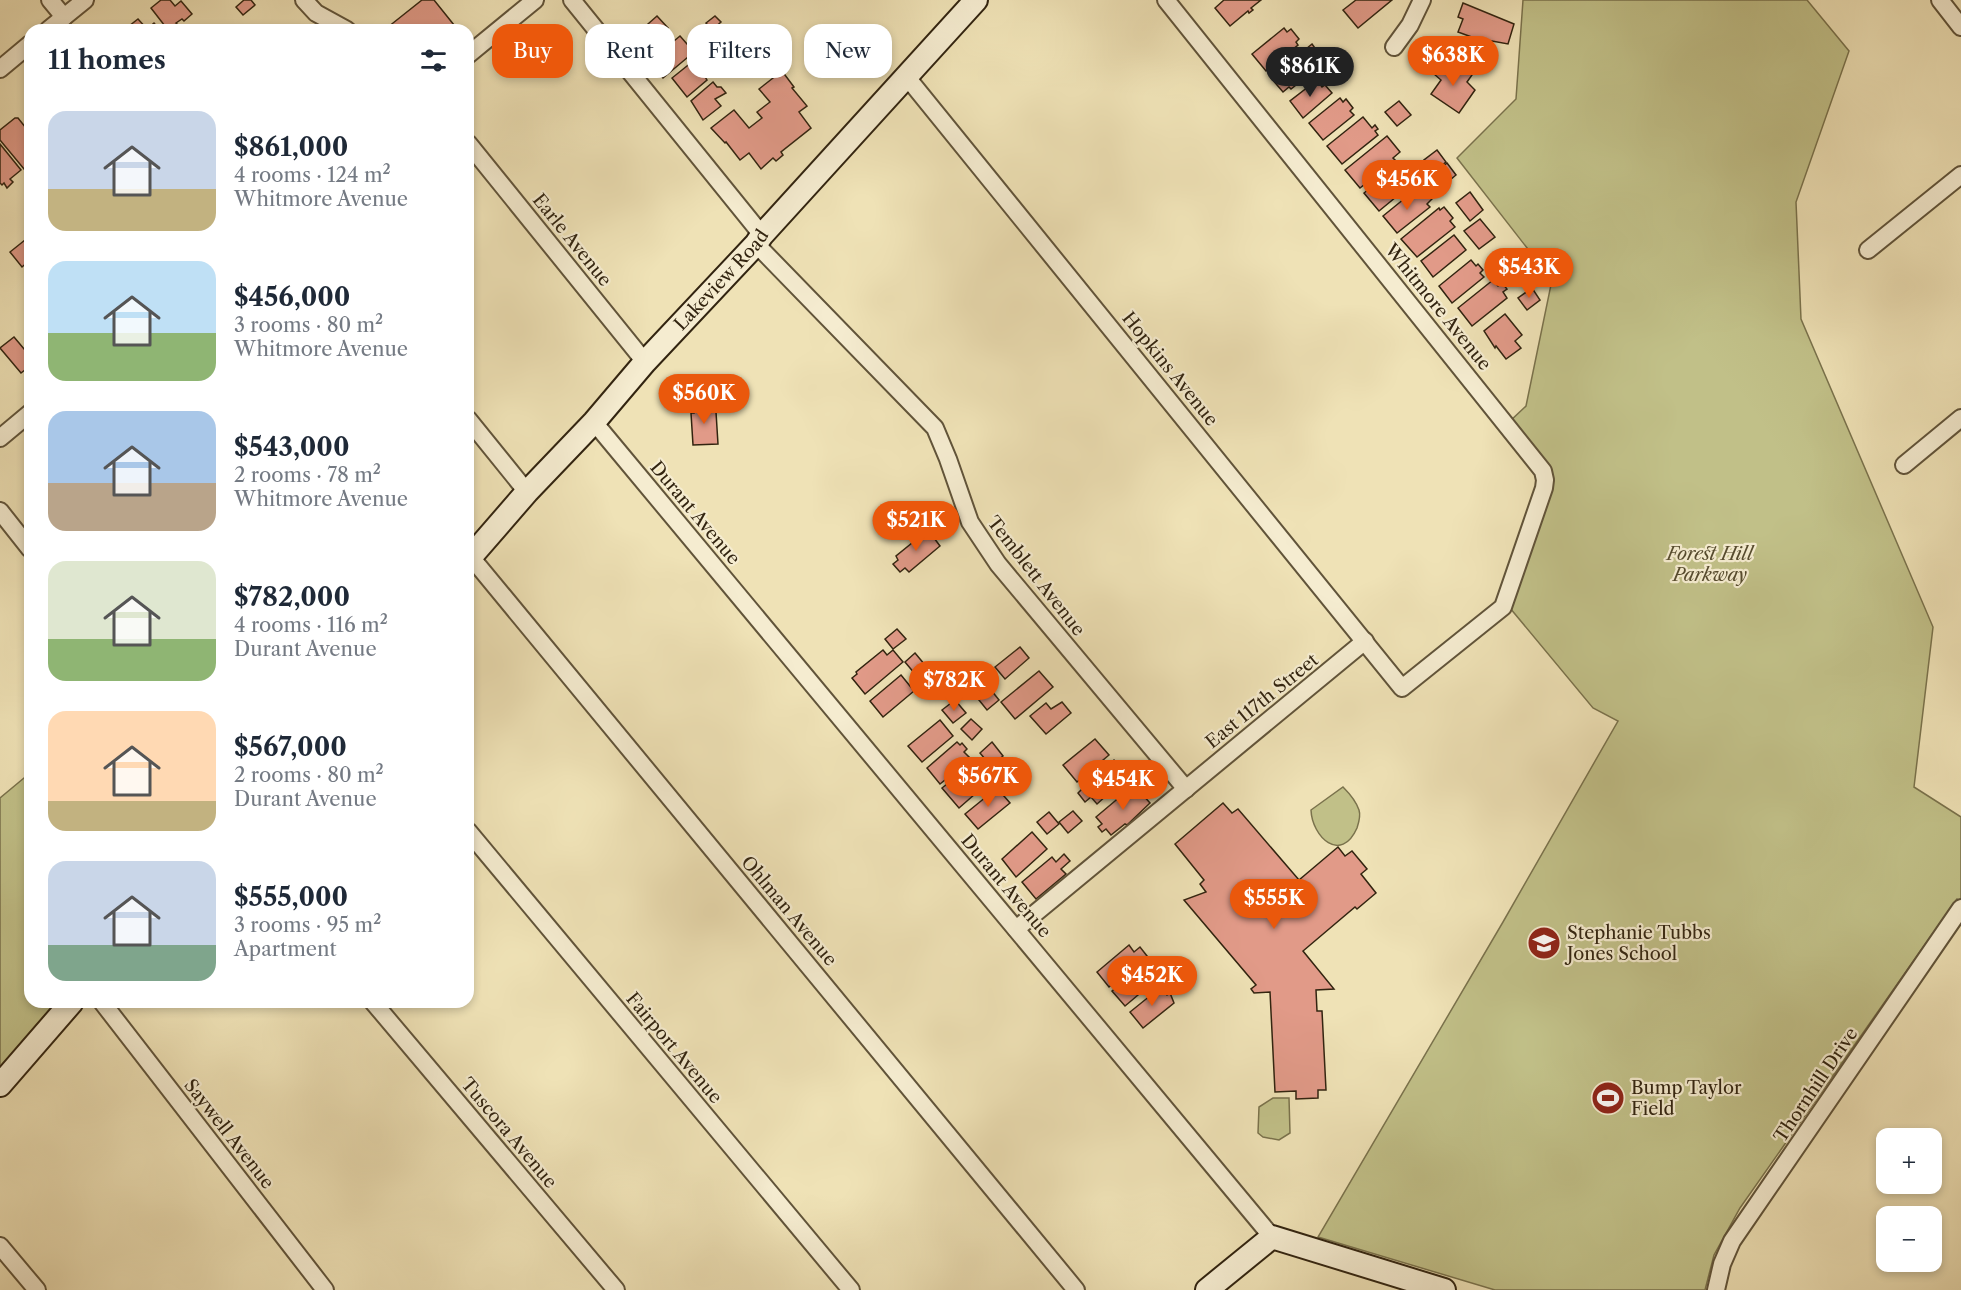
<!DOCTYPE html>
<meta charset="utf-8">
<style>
:root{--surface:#fff;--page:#f6f6f7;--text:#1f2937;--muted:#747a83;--accent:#ea580c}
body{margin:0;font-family:"Libre Caslon Text",serif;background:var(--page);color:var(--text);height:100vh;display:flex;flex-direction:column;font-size:22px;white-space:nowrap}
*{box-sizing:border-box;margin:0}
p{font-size:20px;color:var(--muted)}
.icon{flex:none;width:33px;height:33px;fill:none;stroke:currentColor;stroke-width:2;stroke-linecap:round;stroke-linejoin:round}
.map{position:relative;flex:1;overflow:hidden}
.details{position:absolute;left:24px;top:24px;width:450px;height:984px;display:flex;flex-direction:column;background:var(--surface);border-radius:18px;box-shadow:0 3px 9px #0003}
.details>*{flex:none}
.guide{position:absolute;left:492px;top:24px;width:570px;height:54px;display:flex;gap:12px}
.controls{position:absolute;left:1876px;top:1128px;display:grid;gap:12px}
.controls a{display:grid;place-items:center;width:66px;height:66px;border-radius:12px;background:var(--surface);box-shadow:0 3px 9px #0003;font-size:30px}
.price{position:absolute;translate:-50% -51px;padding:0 14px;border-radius:21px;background:var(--accent);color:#fff;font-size:20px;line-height:39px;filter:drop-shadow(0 2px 3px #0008)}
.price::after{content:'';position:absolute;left:50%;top:36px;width:18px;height:14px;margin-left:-9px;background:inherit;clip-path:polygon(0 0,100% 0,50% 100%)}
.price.on{background:#222;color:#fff}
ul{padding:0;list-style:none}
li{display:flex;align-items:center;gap:18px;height:150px;padding:0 24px}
li span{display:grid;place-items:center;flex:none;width:168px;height:120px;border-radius:18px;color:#555}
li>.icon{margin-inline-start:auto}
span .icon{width:72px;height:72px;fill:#fffc;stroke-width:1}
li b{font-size:26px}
h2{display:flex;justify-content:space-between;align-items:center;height:72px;padding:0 24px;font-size:26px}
.pill{padding:0 21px;border-radius:18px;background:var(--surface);box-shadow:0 3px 9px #0003;font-size:21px;line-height:54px}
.pill.on{background:var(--accent);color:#fff}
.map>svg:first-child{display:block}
.green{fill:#c1c088;stroke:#7a724c;stroke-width:1.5}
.building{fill:#e19a88;stroke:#322410;stroke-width:1.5}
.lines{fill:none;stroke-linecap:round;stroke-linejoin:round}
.street-casing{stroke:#61543a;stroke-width:20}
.secondary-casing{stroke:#322410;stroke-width:26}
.street{stroke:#f5ecd0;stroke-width:16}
.secondary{stroke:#f5ecd0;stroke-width:22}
.labels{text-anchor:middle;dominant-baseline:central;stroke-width:4.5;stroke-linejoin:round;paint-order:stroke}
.street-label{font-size:18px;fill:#322410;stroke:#f5ecd0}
.park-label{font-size:18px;font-style:italic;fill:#564b2e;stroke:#f5ecd0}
.poi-label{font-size:18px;fill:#322410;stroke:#f5ecd0;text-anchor:start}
</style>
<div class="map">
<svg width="1961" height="1290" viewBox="0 0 1961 1290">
<rect width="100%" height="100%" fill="#efe2b6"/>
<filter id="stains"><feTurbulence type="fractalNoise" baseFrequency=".00333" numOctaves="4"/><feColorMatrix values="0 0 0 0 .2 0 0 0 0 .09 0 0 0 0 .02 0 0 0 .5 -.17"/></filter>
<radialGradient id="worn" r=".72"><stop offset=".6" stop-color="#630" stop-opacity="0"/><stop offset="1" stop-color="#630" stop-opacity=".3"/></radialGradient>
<g class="green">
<path d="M1523,0H1807L1849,51L1796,202L1801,319L1933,627L1914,787L1961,817V901L1957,899L1740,1208L1714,1255L1705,1290H1495L1318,1237L1503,922L1618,721L1593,708L1505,602L1544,488L1507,424L1526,406L1552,280L1457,158L1516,99Z"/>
<path d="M30,773V1002H72L0,1085V798Z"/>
<path d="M1343,787C1349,793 1356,801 1359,810C1361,816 1359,822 1357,828C1341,864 1312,837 1311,810Z"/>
<path d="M1273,1098H1289L1290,1133L1279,1140L1263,1137L1258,1133L1259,1107Z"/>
</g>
<g class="building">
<path d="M161,0H170L175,6L181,1L192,14L184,21L182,19L176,23L178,25L175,27L174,25L168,30L151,8Z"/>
<path d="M244,0H251L255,5L243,15L236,7Z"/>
<path d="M422,0H434L454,25L448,30L388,29V27Z"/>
<path d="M1224,0H1261L1251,8L1253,10L1249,13L1248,11L1230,26L1215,8Z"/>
<path d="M1356,0H1392L1358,28L1343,10Z"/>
<path d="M1463,3L1514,24L1508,44L1492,41L1488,43L1458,32L1463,19L1458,17Z"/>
<path d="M657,16L668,28L661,33L665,38L643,54L631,39Z"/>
<path d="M715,16L721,22L712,30L706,23Z"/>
<path d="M138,19L147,29L154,23L160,30H124Z"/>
<path d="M1284,28L1287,32L1291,29L1299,39L1296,42L1298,45L1266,71L1252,54Z"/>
<path d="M680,36L687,44L693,39L700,47L663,78L650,61Z"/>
<path d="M1312,44L1325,62L1291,89L1289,87L1283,92L1271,78Z"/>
<path d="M692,62L696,66L700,62L708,72L704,75L707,80L687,97L672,78Z"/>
<path d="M1453,62L1472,75L1467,82L1475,90L1459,113L1431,94L1441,80L1434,74L1441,65L1448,69Z"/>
<path d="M782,71L794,87L792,88L807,106L799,112L811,128L781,152L783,155L776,161L773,158L761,169L749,153L740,160L726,142L725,143L711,128L734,110L749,128L762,118L757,112L770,102L759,89Z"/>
<path d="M1317,80L1322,87L1325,85L1332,93L1303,118L1290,101Z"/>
<path d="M713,82L717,87H721L726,93L715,99L721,106L703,120L691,101Z"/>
<path d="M1340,98L1343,102L1346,99L1353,108L1350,111L1354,115L1323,140L1309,123Z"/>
<path d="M1399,101L1411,115L1397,126L1385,112Z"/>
<path d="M1363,117L1372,128L1375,125L1378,129L1375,131L1378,135L1342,164L1327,146Z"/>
<path d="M15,118H18L30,133V164L24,169L0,140V130Z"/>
<path d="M1387,136L1400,152L1393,158L1395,160L1360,188L1345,170Z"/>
<path d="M0,144L21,170L10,179L13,182L7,188L4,183L2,185L0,183Z"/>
<path d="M1437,150L1446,162L1433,172L1424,160Z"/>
<path d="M1447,163L1456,175L1444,185L1435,173Z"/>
<path d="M1399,165L1403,169L1405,167L1410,172L1407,175L1413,183L1379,211L1364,193Z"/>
<path d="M1415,190L1422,198L1428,193L1432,199L1427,204L1430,207L1397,233L1383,216Z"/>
<path d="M1470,192L1483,210L1470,221L1456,203Z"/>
<path d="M1444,207L1453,218L1450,221L1455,227L1417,257L1401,239L1439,208L1440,210Z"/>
<path d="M1480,219L1495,237L1479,249L1464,231Z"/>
<path d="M1454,235L1466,250L1433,277L1421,261Z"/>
<path d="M30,236V260L22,267L10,252Z"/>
<path d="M1501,250L1511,262L1499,272L1488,260Z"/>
<path d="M1471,260L1476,266L1478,264L1483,270L1480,273L1484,277L1452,303L1439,286Z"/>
<path d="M1512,266L1520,277L1509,286L1501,274Z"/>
<path d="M1493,280L1498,286L1502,283L1507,289L1503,292L1507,298L1472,326L1458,308Z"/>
<path d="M1532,288L1540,300L1527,310L1518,298Z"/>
<path d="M1505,314L1522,335L1515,341L1521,348L1506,359L1496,346L1495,348L1484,331Z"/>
<path d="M14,337L30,356V366L21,373L0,348Z"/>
<path d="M708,400L709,412H716L718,444L693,445L691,413H694L693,402Z"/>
<path d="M928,530L940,546L909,572L905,568L900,572L893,564L898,560L896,556Z"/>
<path d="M897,629L906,639L893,649L885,639Z"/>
<path d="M1020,647L1029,658L1005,679L995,667Z"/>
<path d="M883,650L887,655L893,650L903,662L865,694L852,678L857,674L856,672Z"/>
<path d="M915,653L925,665L915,674L905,662Z"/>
<path d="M1039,671L1053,687L1015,719L1001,702Z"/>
<path d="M901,675L914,691L883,717L870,701Z"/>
<path d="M991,690L999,700L987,710L979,700Z"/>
<path d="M955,700L966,713L953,723L942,710Z"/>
<path d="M1062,702L1071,713L1046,734L1030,716L1046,703L1051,709Z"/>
<path d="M971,719L982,729L972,740L961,729Z"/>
<path d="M940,720L953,736L922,762L908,746Z"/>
<path d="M1095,739L1109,755L1077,782L1063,765Z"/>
<path d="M957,742L960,745L962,743L967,749L964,752L971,759L940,784L927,768Z"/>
<path d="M992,742L1003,756L991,766L980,753Z"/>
<path d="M1114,760L1128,776L1097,804L1091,797L1085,802L1078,793L1084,787L1083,786Z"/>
<path d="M976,763L991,780L959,808L942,788L951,781L952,783Z"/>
<path d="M1134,785L1150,803L1127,825L1125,824L1111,835L1106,829L1102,832L1098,827L1102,824L1096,817Z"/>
<path d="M997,788L1010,803L978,829L965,814Z"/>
<path d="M1223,803L1232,813L1238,809L1299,880L1338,847L1345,856L1352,851L1367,869L1361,874L1376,893L1357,909L1355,907L1303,951L1334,989L1316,990L1317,1011H1322L1326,1090H1318V1098L1296,1099V1091L1275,1092L1270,992L1254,993L1251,989L1256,985L1184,900L1206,892L1200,884L1204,880L1175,844Z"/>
<path d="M1073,811L1082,821L1068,833L1059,822Z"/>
<path d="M1049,812L1059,824L1047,834L1037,822Z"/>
<path d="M1032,832L1047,849L1016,877L1002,859Z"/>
<path d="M1064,854L1070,861L1061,869L1066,874L1036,899L1022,882L1052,857L1056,862Z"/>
<path d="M1129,945L1134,952L1140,947L1147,956L1109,987L1097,972Z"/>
<path d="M1170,958L1179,969L1168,979L1158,968Z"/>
<path d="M1144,964L1157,979L1125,1006L1112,991Z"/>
<path d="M1161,987L1167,995L1170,993L1174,1003L1143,1028L1130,1012Z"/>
</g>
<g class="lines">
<g class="street-casing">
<g id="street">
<path d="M50,0L64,17"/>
<path d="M304,0L316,13L347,30"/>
<path d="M572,0L762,235"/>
<path d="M1940,0L1961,27"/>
<path d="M48,30L85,0"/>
<path d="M1394,47L1410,25L1422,0"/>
<path d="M468,55L535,0"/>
<path d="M0,69L30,44"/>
<path d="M906,76L1402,688L1503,607L1544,488L1545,480L1543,471L1166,0"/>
<path d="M468,143L645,362"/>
<path d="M756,244L935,428L948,459L970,522L998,564L1186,789"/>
<path d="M1868,250L1961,175"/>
<path d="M468,419L527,492"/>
<path d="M594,422L1272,1237"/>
<path d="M0,438L30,413"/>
<path d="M1904,465L1961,418"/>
<path d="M0,511L30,549"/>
<path d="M471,557L1076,1290"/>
<path d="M468,831L851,1290"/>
<path d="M1016,929L1365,641"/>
<path d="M102,1002L325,1290"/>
<path d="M373,1002L616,1290"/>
<path d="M0,1246L37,1290"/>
<path d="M1716,1290L1722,1264L1732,1241L1961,908"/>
</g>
</g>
<g class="secondary-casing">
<g id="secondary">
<path id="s1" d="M468,560L527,492L594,422L645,362L756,244L762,235L976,0"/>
<path d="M0,1085L72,1002"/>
<path d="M1207,1290L1272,1237L1444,1290"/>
</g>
</g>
<use href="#street" class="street"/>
<use href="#secondary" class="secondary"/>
</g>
<defs>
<g id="school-disc" transform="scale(1.725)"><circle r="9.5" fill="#8f2418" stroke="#f5ecd0"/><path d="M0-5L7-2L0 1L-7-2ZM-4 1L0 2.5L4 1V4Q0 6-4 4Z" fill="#fff"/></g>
<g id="stadium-disc" transform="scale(1.725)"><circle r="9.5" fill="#8f2418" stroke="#f5ecd0"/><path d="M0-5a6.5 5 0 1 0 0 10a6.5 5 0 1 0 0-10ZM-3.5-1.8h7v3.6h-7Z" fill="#fff"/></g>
</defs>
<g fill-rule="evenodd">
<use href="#school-disc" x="1544" y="943"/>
<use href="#stadium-disc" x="1608" y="1098"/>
</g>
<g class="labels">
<g class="street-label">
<text transform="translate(572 240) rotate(51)">Earle Avenue</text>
<text stroke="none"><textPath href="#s1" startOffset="378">Lakeview Road</textPath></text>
<text transform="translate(1438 307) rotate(51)">Whitmore Avenue</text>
<text transform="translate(1170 369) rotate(51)">Hopkins Avenue</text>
<text transform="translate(695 513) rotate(50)">Durant Avenue</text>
<text transform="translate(1036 576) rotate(52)">Temblett Avenue</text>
<text transform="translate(1262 701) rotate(-39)">East 117th Street</text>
<text transform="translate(1006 886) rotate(50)">Durant Avenue</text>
<text transform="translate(789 911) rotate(50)">Ohlman Avenue</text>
<text transform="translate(674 1048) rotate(50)">Fairport Avenue</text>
<text transform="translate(1816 1085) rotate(-56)">Thornhill Drive</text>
<text transform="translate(509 1133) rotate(50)">Tuscora Avenue</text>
<text transform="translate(229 1134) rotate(52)">Saywell Avenue</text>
</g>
<g class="park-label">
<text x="1710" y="554">Forest Hill<tspan x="1710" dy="21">Parkway</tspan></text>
</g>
<g class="poi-label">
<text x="1567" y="933">Stephanie Tubbs<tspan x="1567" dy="21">Jones School</tspan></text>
<text x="1631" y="1088">Bump Taylor<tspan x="1631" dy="21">Field</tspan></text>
</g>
</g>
<rect width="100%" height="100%" filter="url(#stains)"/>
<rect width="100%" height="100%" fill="url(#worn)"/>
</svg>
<div class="controls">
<a>+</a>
<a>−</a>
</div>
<b class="price" style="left:1453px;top:87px">$638K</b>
<b class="price on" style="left:1310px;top:98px">$861K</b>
<b class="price" style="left:1407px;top:211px">$456K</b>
<b class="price" style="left:1529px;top:299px">$543K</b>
<b class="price" style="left:704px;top:425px">$560K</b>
<b class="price" style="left:916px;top:552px">$521K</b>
<b class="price" style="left:954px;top:712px">$782K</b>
<b class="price" style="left:988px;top:808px">$567K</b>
<b class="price" style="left:1123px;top:811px">$454K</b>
<b class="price" style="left:1274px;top:930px">$555K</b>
<b class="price" style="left:1152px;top:1007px">$452K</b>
<div class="guide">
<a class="pill on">Buy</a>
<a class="pill">Rent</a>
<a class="pill">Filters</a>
<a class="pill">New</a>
</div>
<section class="details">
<h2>11 homes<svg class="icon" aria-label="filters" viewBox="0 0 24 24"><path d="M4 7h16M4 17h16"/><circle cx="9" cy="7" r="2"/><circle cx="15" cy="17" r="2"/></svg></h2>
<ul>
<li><span style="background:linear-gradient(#c9d6e8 65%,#c2b280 0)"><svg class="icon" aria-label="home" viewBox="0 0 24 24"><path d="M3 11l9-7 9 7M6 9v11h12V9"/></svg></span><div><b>$861,000</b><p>4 rooms · 124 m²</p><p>Whitmore Avenue</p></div></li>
<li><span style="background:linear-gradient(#bfe0f5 60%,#8fb573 0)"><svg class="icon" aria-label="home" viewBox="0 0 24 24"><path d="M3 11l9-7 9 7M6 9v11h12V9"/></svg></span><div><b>$456,000</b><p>3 rooms · 80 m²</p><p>Whitmore Avenue</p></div></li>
<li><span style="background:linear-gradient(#a9c7e8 60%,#b9a48a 0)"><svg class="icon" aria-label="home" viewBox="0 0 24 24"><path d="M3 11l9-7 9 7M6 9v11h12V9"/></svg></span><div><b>$543,000</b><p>2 rooms · 78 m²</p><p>Whitmore Avenue</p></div></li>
<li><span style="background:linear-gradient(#dfe7d0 65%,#8fb573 0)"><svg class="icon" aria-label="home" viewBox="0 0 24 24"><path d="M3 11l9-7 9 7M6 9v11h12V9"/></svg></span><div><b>$782,000</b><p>4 rooms · 116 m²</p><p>Durant Avenue</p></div></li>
<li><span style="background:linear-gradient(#ffd9b3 75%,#c2b280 0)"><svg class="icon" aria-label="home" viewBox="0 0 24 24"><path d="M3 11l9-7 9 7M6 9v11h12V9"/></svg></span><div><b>$567,000</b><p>2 rooms · 80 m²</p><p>Durant Avenue</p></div></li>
<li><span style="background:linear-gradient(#c9d6e8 70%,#7fa58c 0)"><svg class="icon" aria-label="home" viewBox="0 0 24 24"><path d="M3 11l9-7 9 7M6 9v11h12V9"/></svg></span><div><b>$555,000</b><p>3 rooms · 95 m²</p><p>Apartment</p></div></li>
</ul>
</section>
</div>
